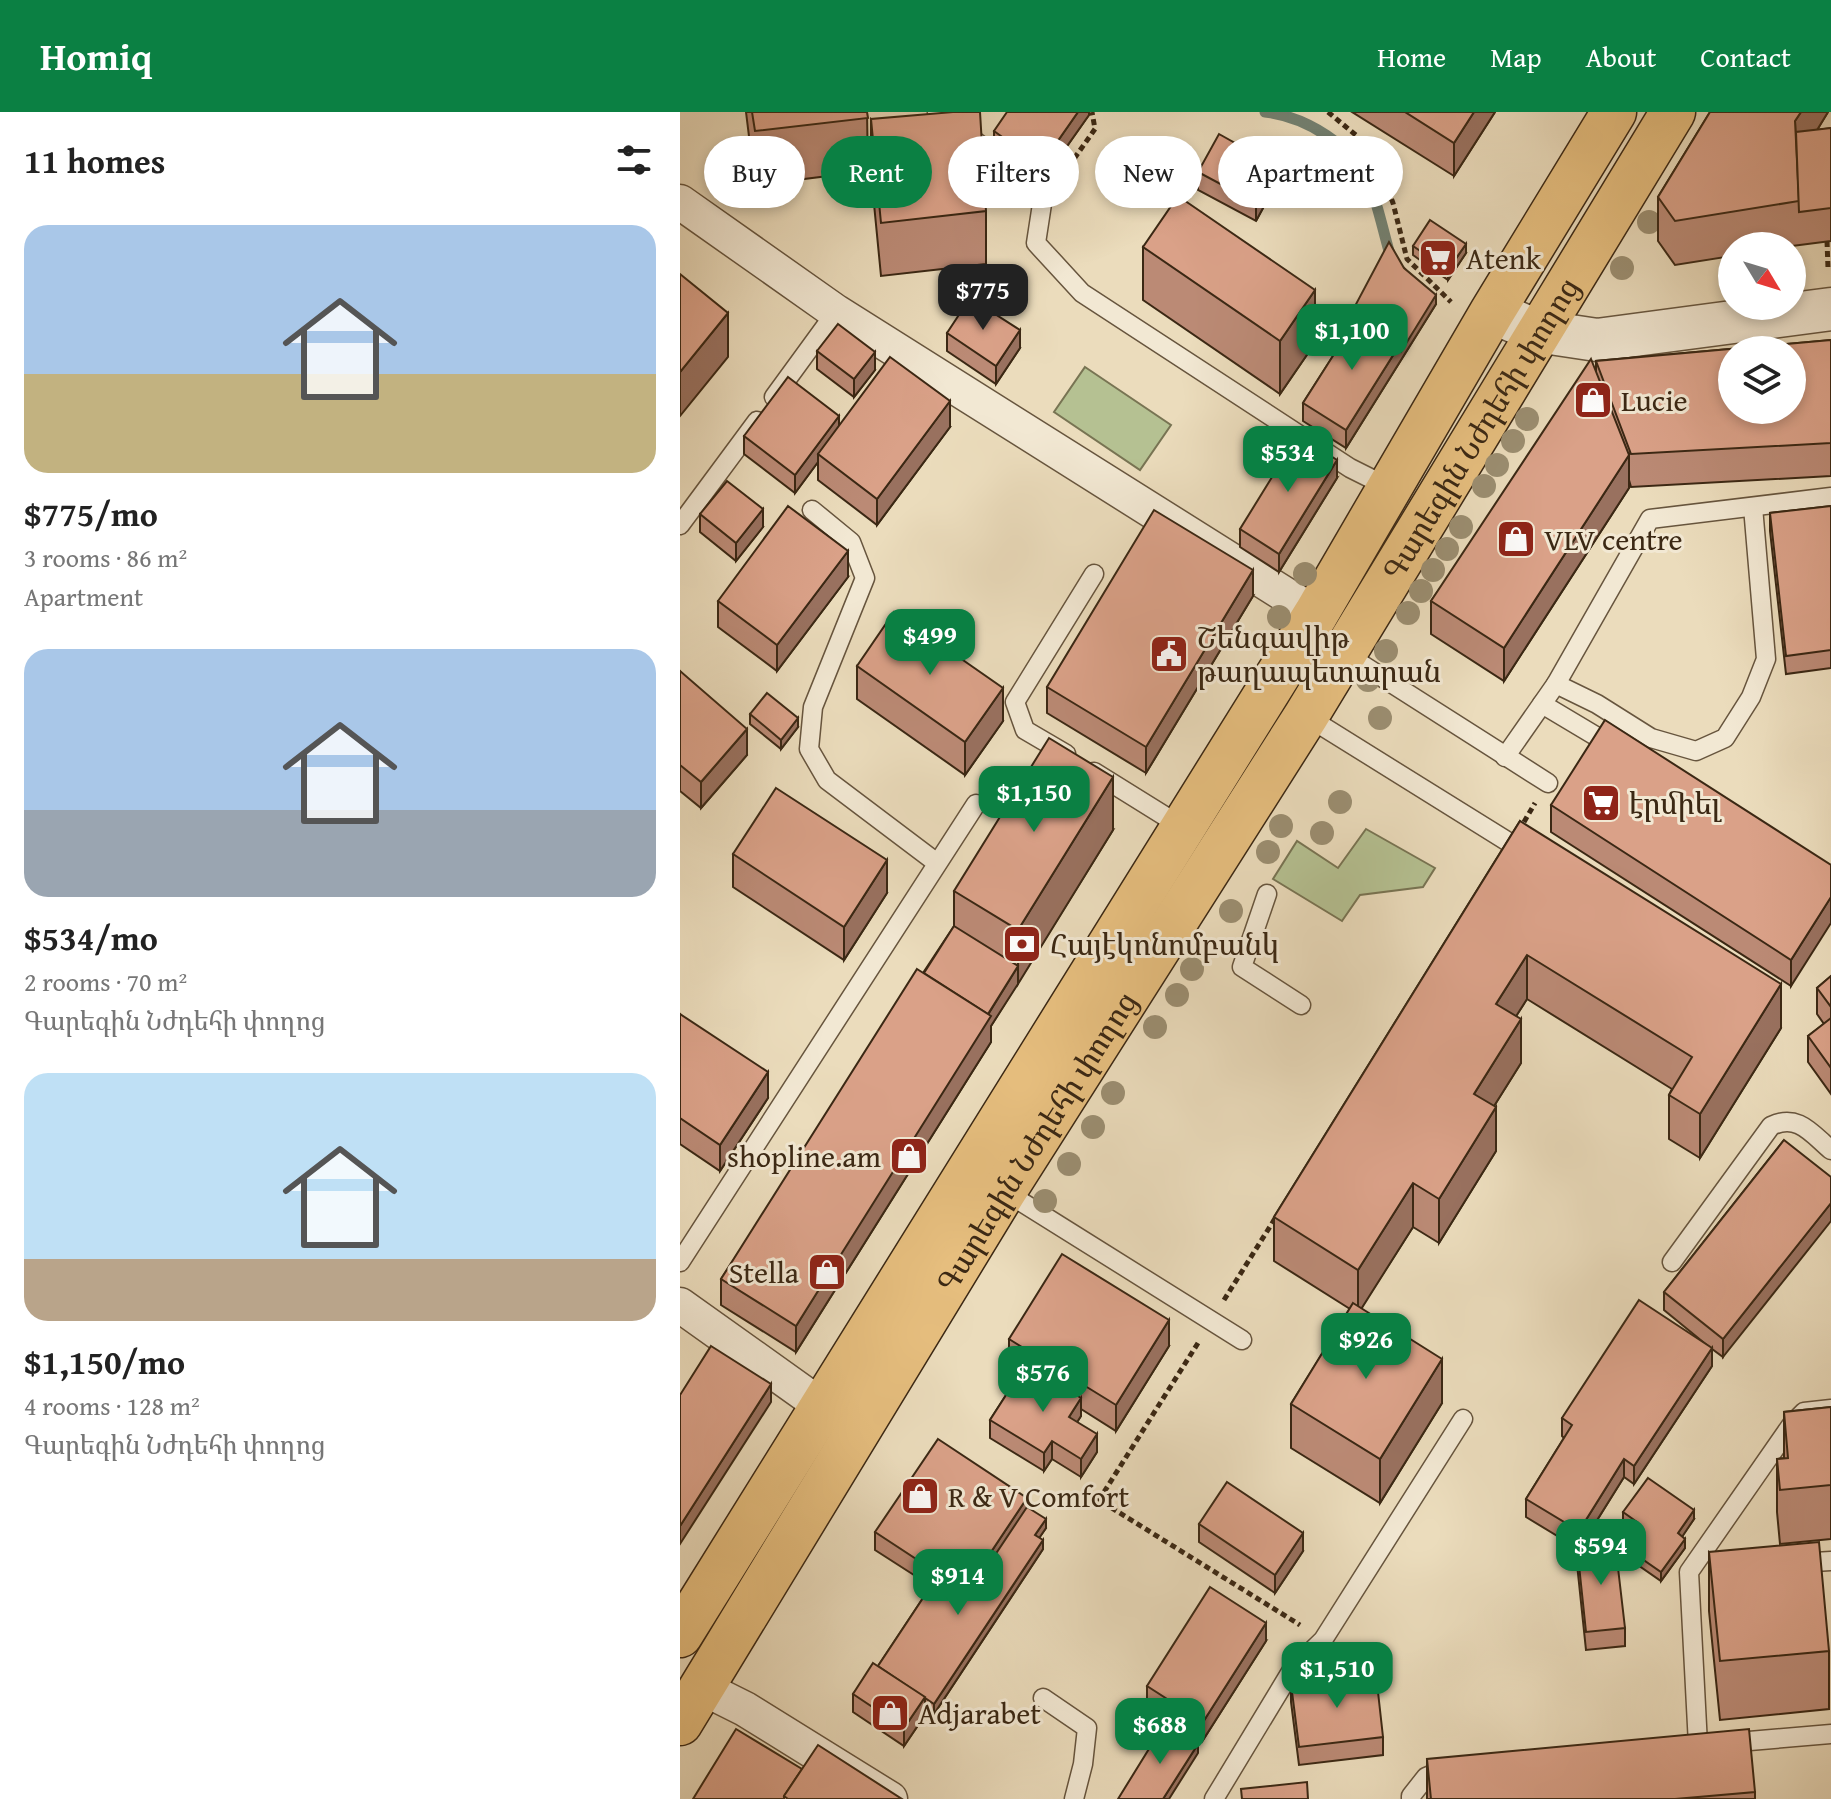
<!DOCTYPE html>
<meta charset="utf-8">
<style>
:root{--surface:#fff;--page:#f6f6f6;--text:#222;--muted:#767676;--accent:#0b8043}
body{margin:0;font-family:"Gentium Book Plus","Noto Serif Armenian",serif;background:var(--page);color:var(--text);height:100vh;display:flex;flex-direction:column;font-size:30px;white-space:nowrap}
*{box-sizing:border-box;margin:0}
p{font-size:26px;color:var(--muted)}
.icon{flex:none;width:44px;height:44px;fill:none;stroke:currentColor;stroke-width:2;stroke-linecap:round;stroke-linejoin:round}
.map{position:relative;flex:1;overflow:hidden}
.drawer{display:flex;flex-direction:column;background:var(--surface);width:680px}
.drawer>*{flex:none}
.banner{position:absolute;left:24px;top:24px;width:760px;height:72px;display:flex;gap:16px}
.needle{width:52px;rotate:128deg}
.tools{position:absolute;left:1038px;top:120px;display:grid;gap:16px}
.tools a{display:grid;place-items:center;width:88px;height:88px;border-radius:50%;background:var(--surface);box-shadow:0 4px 12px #0003;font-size:40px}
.price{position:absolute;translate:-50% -68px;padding:0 18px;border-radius:16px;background:var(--accent);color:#fff;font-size:26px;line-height:52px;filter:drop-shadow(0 2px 4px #0008)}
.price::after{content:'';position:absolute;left:50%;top:48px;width:24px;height:18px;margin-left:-12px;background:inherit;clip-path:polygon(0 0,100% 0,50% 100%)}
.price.on{background:#222;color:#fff}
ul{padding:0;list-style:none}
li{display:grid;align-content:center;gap:16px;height:424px;padding:0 24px}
li span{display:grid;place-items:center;height:248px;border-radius:24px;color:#555}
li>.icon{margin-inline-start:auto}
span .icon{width:144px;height:144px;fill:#fffc;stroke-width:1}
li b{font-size:34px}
h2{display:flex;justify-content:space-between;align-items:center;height:96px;padding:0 24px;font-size:34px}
.pill{padding:0 28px;border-radius:36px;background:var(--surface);box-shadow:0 4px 12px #0003;font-size:28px;line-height:72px}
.pill.on{background:var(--accent);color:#fff}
header{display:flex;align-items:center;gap:48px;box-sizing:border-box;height:112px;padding:0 40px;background:var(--accent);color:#fff}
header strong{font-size:38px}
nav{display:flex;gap:44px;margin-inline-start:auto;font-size:28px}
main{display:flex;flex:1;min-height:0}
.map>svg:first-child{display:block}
.green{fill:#b5c192;stroke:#787453;stroke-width:2}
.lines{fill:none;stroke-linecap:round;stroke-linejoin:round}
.stream{stroke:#738172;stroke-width:11}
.service-casing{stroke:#67553e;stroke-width:21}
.minor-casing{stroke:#67553e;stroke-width:37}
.tertiary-casing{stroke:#67553e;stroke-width:45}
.primary-casing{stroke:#3b2814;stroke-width:47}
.path{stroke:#3b2814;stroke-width:5;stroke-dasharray:6 4;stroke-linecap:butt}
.service{stroke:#f2e8d3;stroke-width:18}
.minor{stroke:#f2e8d3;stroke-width:34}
.tertiary{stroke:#f2e8d3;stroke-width:42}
.primary{stroke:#e6be7e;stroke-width:44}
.tree{fill:#9b8e71}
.wall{fill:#bb8a75;stroke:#3b2814;stroke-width:2}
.shaded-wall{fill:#99715f;stroke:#3b2814;stroke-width:2}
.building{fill:#daa188;stroke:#3b2814;stroke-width:2;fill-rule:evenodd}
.labels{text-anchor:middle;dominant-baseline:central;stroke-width:6;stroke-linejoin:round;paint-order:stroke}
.poi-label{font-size:30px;fill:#3b2814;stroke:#f2e8d3;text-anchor:start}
.street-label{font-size:30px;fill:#3b2814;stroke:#f2e8d3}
</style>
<header>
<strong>Homiq</strong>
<nav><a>Home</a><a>Map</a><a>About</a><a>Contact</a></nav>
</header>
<main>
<section class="drawer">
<h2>11 homes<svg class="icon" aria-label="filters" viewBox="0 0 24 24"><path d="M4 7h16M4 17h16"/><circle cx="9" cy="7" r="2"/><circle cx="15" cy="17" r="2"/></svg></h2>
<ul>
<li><span style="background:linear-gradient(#a9c7e8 60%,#c2b280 0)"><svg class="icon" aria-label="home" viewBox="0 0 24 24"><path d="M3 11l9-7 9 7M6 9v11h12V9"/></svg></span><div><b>$775/mo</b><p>3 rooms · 86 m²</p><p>Apartment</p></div></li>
<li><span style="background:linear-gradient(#a9c7e8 65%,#9aa5b1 0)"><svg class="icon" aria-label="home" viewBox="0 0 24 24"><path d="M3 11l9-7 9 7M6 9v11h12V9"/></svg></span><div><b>$534/mo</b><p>2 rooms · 70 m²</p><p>Գարեգին Նժդեհի փողոց</p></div></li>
<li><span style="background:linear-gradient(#bfe0f5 75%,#b9a48a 0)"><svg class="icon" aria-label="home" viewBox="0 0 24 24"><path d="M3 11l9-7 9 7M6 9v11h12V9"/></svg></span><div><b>$1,150/mo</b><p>4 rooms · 128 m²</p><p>Գարեգին Նժդեհի փողոց</p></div></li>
</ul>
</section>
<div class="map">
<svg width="1151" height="1687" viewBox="0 0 1151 1687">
<rect width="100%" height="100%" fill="#ebdcbc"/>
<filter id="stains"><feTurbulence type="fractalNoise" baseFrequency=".0025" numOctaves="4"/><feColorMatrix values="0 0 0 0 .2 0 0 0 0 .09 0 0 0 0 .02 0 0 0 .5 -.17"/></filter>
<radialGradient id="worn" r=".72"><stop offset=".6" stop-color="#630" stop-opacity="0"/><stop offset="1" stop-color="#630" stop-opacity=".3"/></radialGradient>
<g class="green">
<path d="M405,255L491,313L460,358L374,300Z"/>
<path d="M686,717L755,756L743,775L680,783L662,809L593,767L617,729L658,756Z"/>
</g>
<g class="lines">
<path class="stream" d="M585,0C627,5 672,33 690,73C698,94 703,118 709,139"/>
<g class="service-casing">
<g id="service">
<path d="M257,0L325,52L362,92L356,131L402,181L670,356L710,376"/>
<path d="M94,285L156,200"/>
<path d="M132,398L171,430L185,466L133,595L129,637L147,668L257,751"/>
<path d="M0,413L77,309"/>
<path d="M664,541L868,671"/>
<path d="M876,572L970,407L1151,385"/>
<path d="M862,592L934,635"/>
<path d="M626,604L830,731"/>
<path d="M386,642L345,618L335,590L414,462"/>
<path d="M825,645L876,572L917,592L971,626L1016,639L1045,626L1071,585L1086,547L1073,395"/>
<path d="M414,660L504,716"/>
<path d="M587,782L562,855L621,893"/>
<path d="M324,1079L562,1228"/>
<path d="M0,1150L296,692"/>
<path d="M992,1150L1091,1014C1118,1001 1132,1022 1151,1038"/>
<path d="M1118,1451L1151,1449"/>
<path d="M363,1586L407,1616L403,1652L394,1687"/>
<path d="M1046,1631L1151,1622"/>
<path d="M1018,1633L1009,1460L1112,1312L1124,1300L1151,1297"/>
<path d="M534,1687L612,1558L643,1528L783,1307"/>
<path d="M731,1687V1684L746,1665L770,1655"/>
</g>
</g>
<g class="minor-casing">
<g id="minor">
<path d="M0,90L156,200L636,502"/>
<path d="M0,1193L143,1295"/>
<path d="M21,1575L65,1597L210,1687"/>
</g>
</g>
<g class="tertiary-casing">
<path id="tertiary" d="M812,200L857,219L917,228L1151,197"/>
</g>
<g class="primary-casing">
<g id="primary">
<path d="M0,1523L636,502L812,200L934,0"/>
<path id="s1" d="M0,1611L324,1079L626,604L993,0"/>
</g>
</g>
<g class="path">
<path d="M648,0L677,24L701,59L713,91L727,147L771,190"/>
<path d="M377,71L415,17L412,0"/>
<path d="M1147,129L1148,156"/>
<path d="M317,681L348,666"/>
<path d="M844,710L855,691"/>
<path d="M544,1188L596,1105"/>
<path d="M518,1231L419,1388L620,1513"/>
</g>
<use href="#service" class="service"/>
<use href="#minor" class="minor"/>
<use href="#tertiary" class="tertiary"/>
<use href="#primary" class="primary"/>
</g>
<g class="tree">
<circle cx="969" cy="110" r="12"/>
<circle cx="942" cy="156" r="12"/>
<circle cx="847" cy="307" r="12"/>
<circle cx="833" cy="329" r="12"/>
<circle cx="817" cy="353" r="12"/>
<circle cx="804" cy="374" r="12"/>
<circle cx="781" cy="415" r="12"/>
<circle cx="767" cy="437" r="12"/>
<circle cx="753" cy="458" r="12"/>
<circle cx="625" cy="462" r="12"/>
<circle cx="741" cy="479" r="12"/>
<circle cx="728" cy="501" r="12"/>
<circle cx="599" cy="505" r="12"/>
<circle cx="706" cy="539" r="12"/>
<circle cx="688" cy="568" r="12"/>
<circle cx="700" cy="606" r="12"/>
<circle cx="660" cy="690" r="12"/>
<circle cx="601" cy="714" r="12"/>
<circle cx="642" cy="721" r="12"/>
<circle cx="588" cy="740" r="12"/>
<circle cx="551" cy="799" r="12"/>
<circle cx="512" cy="857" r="12"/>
<circle cx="497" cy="883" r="12"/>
<circle cx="475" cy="915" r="12"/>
<circle cx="433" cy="981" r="12"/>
<circle cx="413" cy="1015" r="12"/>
<circle cx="389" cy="1052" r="12"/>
<circle cx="365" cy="1089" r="12"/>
</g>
<g class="wall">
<path d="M66,0H187L188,59L75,73Z"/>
<path d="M409,0V3L361,71L314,37V19Z"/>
<path d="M672,0H815L774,64Z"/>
<path d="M1030,0H1148L1137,18L1151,16V129L1112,134H1052V144L995,153L978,129V85Z"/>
<path d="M191,7L306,99V152L201,164L191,61Z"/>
<path d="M518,60L596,72L576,109L518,78Z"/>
<path d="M733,134L786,141L768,168L733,143Z"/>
<path d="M463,135L635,231L600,282L463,188Z"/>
<path d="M724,156L756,192L666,336L623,309V291L676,208L675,194Z"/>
<path d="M267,221L340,236L316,272L267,239Z"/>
<path d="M1151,228V364L951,375L949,368V376L824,569L751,522V489L916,260V249Z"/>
<path d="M137,239L195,258L174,285L137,257Z"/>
<path d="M159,314L270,315L197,413L138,368V350L115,381L64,342V324Z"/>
<path d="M657,366L599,460L560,435V417Z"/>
<path d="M1151,394V556L1106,562L1090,419V401Z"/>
<path d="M20,402L83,415L56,449L20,420Z"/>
<path d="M168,465L97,559L38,515V489Z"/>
<path d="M573,484L466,661L367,601V575Z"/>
<path d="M177,554L323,609L285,663L177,587Z"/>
<path d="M0,559L67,643L21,696L0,679Z"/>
<path d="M70,602L118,615L101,637L70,612Z"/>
<path d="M871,693L1151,753L1111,874L871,720Z"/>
<path d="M840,709L1101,916L1020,1046L989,1027V983L992,977L847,887L836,904L841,951L814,994L816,1039L759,1131L733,1115L681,1196L762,1291L700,1391L611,1336V1292L670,1197L594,1149V1105Z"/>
<path d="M433,718L311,914V930L116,1240L41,1193V1167L274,814V779Z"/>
<path d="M53,742L207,781L164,848L53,775Z"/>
<path d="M1151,864V982L1128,950V924L1144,912L1137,902V876Z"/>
<path d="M0,902L88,986L40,1059L0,1032Z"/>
<path d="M1104,1028L1043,1245L1032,1237V1254L954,1372L944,1365L901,1434L945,1516V1534L906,1538L897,1452V1436L846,1405V1387L884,1326L882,1324V1306L1028,1234L984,1198V1180Z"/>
<path d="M329,1227L489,1234L436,1319L401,1297V1304L397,1310L417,1340L401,1365L372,1347L364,1359L310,1326V1308L341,1260L329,1253Z"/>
<path d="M1151,1295V1427L1100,1432L1097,1400V1347L1104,1346V1300Z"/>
<path d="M347,1395L366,1416L359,1426L363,1437L254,1602L245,1595V1603L224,1634L173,1600V1582L198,1554L251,1474L195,1438V1420Z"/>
<path d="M943,1400L1014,1407L1002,1424L1005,1436L981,1469L942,1442V1433L953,1416L943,1410Z"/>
<path d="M519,1412L623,1439L595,1481L519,1430Z"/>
<path d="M1029,1440L1149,1539V1597L1040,1608L1029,1499Z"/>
<path d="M586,1529L523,1628L467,1592V1574Z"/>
<path d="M611,1572L703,1625V1643L619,1653L611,1590Z"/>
<path d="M747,1647L1075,1680V1687H747Z"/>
</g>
<g class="shaded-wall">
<path d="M398,0H409V3L361,71V53Z"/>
<path d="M794,0H815L774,64V31Z"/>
<path d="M1121,0H1148L1117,51L1115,9Z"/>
<path d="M596,54V72L576,109V91Z"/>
<path d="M786,132V141L768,168V158Z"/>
<path d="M635,178V231L600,282V229Z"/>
<path d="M756,183V192L666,336V318L722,229Z"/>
<path d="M48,201V245L0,304V260Z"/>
<path d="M340,218V236L316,272V254Z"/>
<path d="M195,240V258L174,285V267Z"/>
<path d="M270,289V315L197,413V387Z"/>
<path d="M159,304V322L138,342V350L115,381V363Z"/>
<path d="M949,343V376L824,569V536Z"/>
<path d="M657,348V366L599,460V442Z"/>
<path d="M83,397V415L56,449V431Z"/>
<path d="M168,439V465L97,559V533Z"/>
<path d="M573,458V484L466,661V635Z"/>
<path d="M323,576V609L285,663V630Z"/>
<path d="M118,606V615L101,637V628Z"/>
<path d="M67,617V643L21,696V670Z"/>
<path d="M433,665V718L338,872V818Z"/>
<path d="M207,748V781L164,848V815Z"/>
<path d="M1151,785V811L1111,874V848Z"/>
<path d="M847,843V887L816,936V892Z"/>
<path d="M338,854V872L311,914V930L116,1240V1214Z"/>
<path d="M1101,872V916L1020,1046V1002Z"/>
<path d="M841,907V951L794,1026V982Z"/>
<path d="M88,960V986L40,1059V1033Z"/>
<path d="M816,995V1039L759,1131V1087Z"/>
<path d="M733,1071V1115L678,1202V1158Z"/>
<path d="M1151,1091V1109L1043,1245V1227Z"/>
<path d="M489,1208V1234L436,1319V1293Z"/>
<path d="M1032,1236V1254L954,1372V1354Z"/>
<path d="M762,1247V1291L700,1391V1347Z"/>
<path d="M91,1272V1290L0,1432V1414Z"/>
<path d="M401,1286V1304L389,1323V1305Z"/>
<path d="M417,1322V1340L401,1365V1347Z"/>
<path d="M372,1329V1347L364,1359V1341Z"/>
<path d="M944,1347V1365L899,1437V1419Z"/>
<path d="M347,1386V1404L285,1497V1479Z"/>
<path d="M1014,1398V1407L998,1431V1421Z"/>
<path d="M366,1407V1416L355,1432V1423Z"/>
<path d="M623,1421V1439L595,1481V1463Z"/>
<path d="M1005,1427V1436L981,1469V1460Z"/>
<path d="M363,1428V1437L254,1602V1592Z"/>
<path d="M586,1511V1529L523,1628V1610Z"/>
<path d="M245,1585V1603L224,1634V1616Z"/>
<path d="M518,1632V1641L489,1687H483Z"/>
</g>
<g class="building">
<path d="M72,0H187L188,6L75,19Z"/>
<path d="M273,0H300L306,99L201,111L191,7Z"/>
<path d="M327,0H398L361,53L314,19Z"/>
<path d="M725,0H794L774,31Z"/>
<path d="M1030,0H1121L1115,9L1119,89L995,109L978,85Z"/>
<path d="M1151,16V96L1119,100L1116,20Z"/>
<path d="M539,22L596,54L576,91L518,60Z"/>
<path d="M498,84L635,178L600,229L463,135Z"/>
<path d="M750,108L786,132L768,158L733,134Z"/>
<path d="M709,130L724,156L756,183L722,238V229L679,203L678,205L675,194Z"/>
<path d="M0,162L48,201L0,260Z"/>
<path d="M290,186L340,218L316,254L267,221Z"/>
<path d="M679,203L722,229L666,318L623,291Z"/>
<path d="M158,212L195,240L174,267L137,239Z"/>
<path d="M1151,228V331L951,342L916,249ZM1052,238H1112V298H1052Z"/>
<path d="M210,245L270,289L197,387L138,342Z"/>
<path d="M911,247L949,343L824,536L751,489Z"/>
<path d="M108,265L159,304L115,363L64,324Z"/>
<path d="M618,323L657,348L599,442L560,417Z"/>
<path d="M47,369L83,397L56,431L20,402Z"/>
<path d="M108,394L168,439L97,533L38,489Z"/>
<path d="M1151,394V538L1106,544L1090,401Z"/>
<path d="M474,398L573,458L466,635L367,575Z"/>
<path d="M214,500L323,576L285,630L177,554Z"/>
<path d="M0,559L67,617L21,670L0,653Z"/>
<path d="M87,581L118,606L101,628L70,602Z"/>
<path d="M925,608L1151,753V785L1111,848L871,693Z"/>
<path d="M369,626L433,665L338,818L274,779Z"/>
<path d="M96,676L207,748L164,815L53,742Z"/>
<path d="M840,709L1101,872L1020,1002L989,983L1012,945L847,843L816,892L841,907L794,982L816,995L759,1087L733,1071L678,1158L594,1105Z"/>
<path d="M274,814L338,854L308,902L244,861Z"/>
<path d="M237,857L311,904L116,1214L41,1167Z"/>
<path d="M1151,864V895L1137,876Z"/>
<path d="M0,902L88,960L40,1033L0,1006Z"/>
<path d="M1151,906V956L1128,924Z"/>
<path d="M1104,1028L1151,1065V1091L1043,1227L984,1180Z"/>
<path d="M382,1142L489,1208L436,1293L329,1227Z"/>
<path d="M959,1188L1032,1236L954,1354L944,1347L899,1419L846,1387L892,1313L882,1306Z"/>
<path d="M673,1191L762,1247L700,1347L611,1292Z"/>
<path d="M31,1234L91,1272L0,1414V1283Z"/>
<path d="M346,1252L401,1286L389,1305L417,1322L401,1347L372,1329L364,1341L310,1308Z"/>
<path d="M1151,1295V1373L1100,1378L1097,1347L1108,1346L1104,1300Z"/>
<path d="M258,1327L347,1386L285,1479L195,1420Z"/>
<path d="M968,1366L1014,1398L998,1421L1005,1427L981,1460L942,1433L957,1410L943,1400Z"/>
<path d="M547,1370L623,1421L595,1463L519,1412Z"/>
<path d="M347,1395L366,1407L355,1423L363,1428L254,1592L198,1554L255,1468L285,1488Z"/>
<path d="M935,1430L945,1516L906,1520L897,1434Z"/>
<path d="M1139,1430L1149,1539L1040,1549L1029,1440Z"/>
<path d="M530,1475L586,1511L523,1610L467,1574Z"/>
<path d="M193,1551L245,1585L224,1616L173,1582Z"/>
<path d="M696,1562L703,1625L619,1635L611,1572Z"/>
<path d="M485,1611L518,1632L483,1687H438Z"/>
<path d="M56,1617L122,1657L104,1684V1687H13Z"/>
<path d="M1069,1617L1075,1680L995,1687H751L747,1647Z"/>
<path d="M138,1633L222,1687H108L104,1684Z"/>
<path d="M627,1670L628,1687H562L561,1677Z"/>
</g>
<defs>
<g id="supermarket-square" transform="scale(2)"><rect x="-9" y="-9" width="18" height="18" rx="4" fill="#8f2418" stroke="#f2e8d3"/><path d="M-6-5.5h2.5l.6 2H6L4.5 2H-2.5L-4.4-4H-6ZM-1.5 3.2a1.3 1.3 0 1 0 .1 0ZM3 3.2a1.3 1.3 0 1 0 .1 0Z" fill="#fff"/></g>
<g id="shop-square" transform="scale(2)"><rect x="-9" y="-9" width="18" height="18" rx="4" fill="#8f2418" stroke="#f2e8d3"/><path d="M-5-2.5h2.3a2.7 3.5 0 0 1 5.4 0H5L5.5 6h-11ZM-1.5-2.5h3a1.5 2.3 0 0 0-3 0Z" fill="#fff"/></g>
<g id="civic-square" transform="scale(2)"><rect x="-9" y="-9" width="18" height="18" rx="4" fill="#8f2418" stroke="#f2e8d3"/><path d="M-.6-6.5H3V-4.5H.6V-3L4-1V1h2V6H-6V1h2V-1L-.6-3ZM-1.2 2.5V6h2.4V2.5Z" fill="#fff"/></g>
<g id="bank-square" transform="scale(2)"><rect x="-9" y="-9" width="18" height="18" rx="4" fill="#8f2418" stroke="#f2e8d3"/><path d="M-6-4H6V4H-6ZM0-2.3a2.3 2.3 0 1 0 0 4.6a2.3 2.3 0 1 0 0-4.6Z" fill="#fff"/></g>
</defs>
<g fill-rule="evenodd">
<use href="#supermarket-square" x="758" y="146"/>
<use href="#shop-square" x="913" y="288"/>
<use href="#shop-square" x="836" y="427"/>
<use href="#civic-square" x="489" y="542"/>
<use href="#supermarket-square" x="921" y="691"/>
<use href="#bank-square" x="342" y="832"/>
<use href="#shop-square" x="229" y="1044"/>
<use href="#shop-square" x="147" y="1160"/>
<use href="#shop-square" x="240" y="1384"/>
<use href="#shop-square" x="210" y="1601"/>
</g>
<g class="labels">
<g class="poi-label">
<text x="786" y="146">Atenk</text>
<text x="941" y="288">Lucie</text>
<text x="864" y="427">VLV centre</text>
<text x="517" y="525">Շենգավիթ<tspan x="517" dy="34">թաղապետարան</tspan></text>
<text x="949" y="691">էրմիել</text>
<text x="370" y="832">Հայէկոնոմբանկ</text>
<text x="201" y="1044" text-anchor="end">shopline.am</text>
<text x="119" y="1160" text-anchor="end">Stella</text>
<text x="268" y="1384">R &amp; V Comfort</text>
<text x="238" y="1601">Adjarabet</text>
</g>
<g class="street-label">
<text stroke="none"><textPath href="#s1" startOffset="1522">Գարեգին Նժդեհի փողոց</textPath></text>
<text stroke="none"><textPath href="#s1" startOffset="682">Գարեգին Նժդեհի փողոց</textPath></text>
</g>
</g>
<rect width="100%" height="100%" filter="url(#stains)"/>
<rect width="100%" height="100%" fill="url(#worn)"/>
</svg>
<div class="tools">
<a><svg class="needle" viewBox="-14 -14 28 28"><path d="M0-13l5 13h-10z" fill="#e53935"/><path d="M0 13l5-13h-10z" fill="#767676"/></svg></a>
<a><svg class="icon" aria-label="layers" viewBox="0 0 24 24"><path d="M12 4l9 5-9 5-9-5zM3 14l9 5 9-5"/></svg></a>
</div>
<b class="price on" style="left:303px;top:220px">$775</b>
<b class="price" style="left:672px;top:260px">$1,100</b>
<b class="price" style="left:608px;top:382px">$534</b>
<b class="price" style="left:250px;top:565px">$499</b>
<b class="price" style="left:354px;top:722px">$1,150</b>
<b class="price" style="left:686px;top:1269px">$926</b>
<b class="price" style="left:363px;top:1302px">$576</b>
<b class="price" style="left:921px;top:1475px">$594</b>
<b class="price" style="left:278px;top:1505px">$914</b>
<b class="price" style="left:657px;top:1598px">$1,510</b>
<b class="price" style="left:480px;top:1654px">$688</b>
<div class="banner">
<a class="pill">Buy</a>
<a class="pill on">Rent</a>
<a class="pill">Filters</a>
<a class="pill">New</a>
<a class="pill">Apartment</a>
</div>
</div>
</main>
